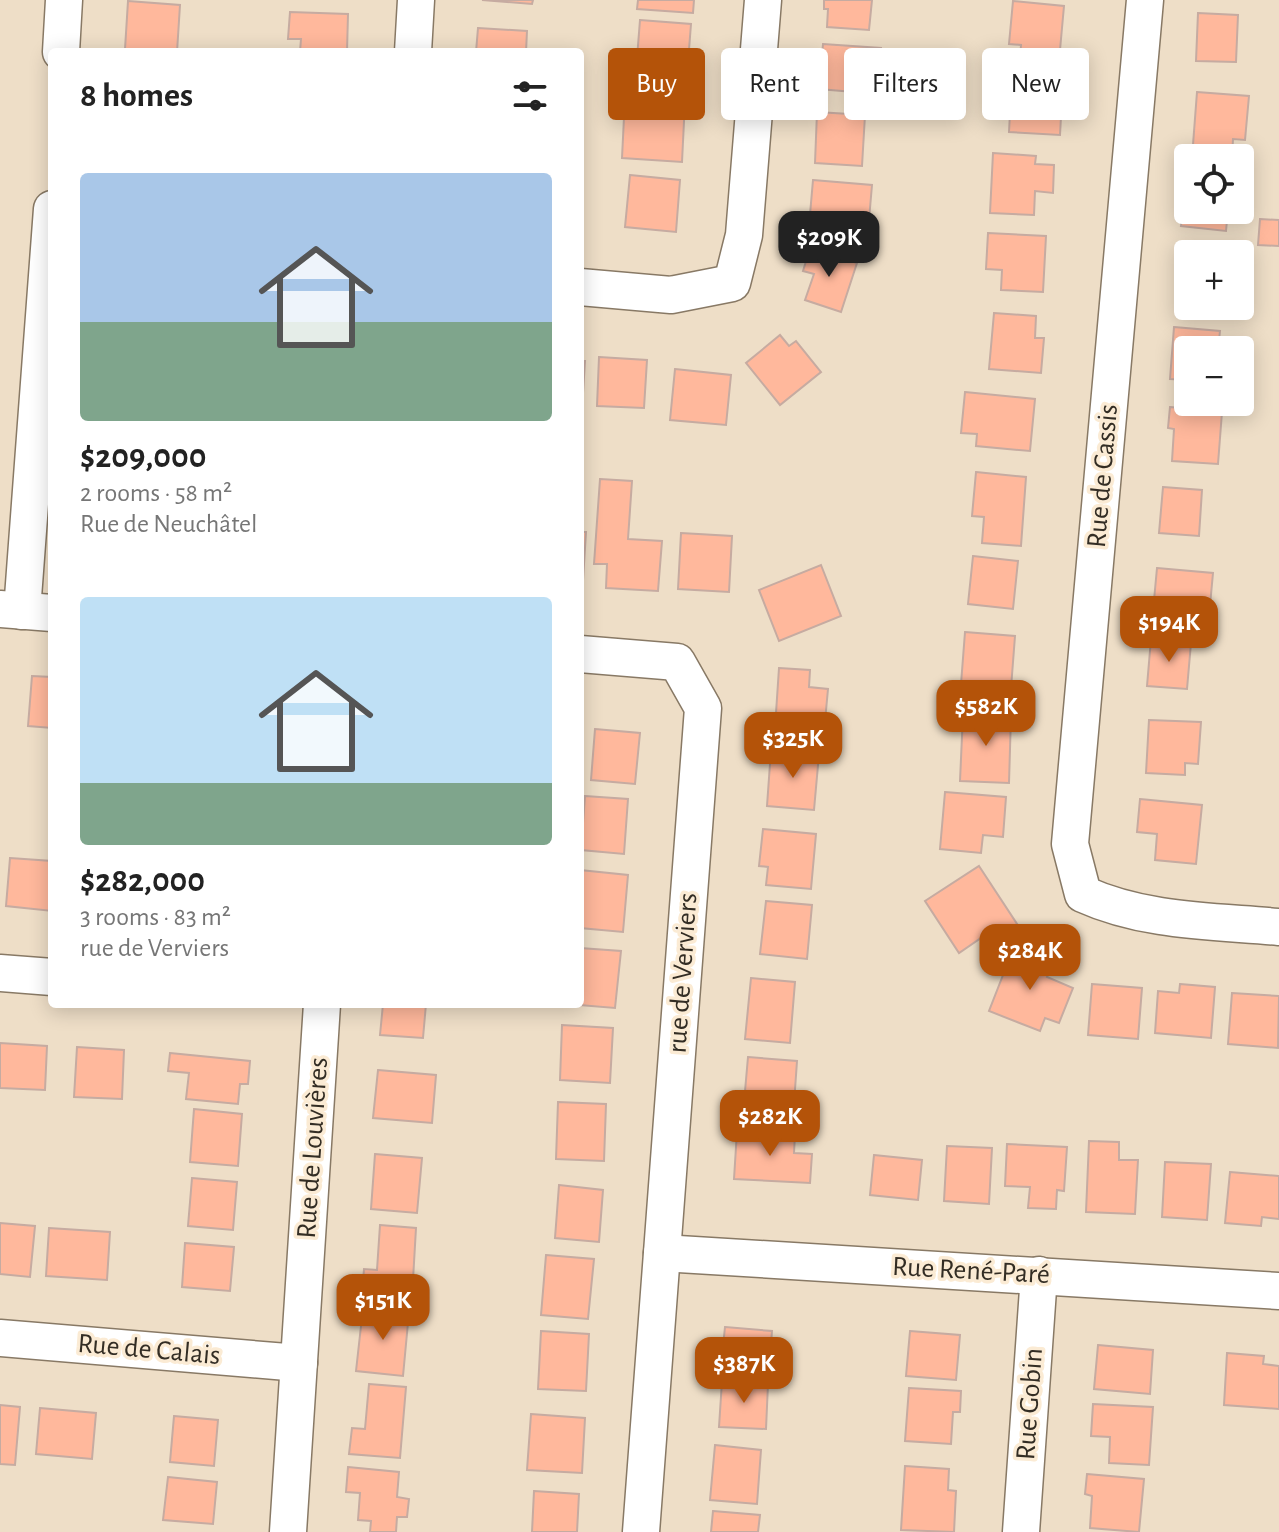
<!DOCTYPE html>
<meta charset="utf-8">
<style>
:root{--surface:#fff;--page:#f6f6f6;--text:#222;--muted:#767676;--accent:#b45309}
body{margin:0;font-family:"Alegreya Sans",sans-serif;background:var(--page);color:var(--text);height:100vh;display:flex;flex-direction:column;font-size:30px;white-space:nowrap}
*{box-sizing:border-box;margin:0}
p{font-size:26px;color:var(--muted)}
.icon{flex:none;width:44px;height:44px;fill:none;stroke:currentColor;stroke-width:2;stroke-linecap:round;stroke-linejoin:round}
.map{position:relative;flex:1;overflow:hidden}
.panel{position:absolute;left:48px;top:48px;width:536px;height:960px;display:flex;flex-direction:column;background:var(--surface);border-radius:8px;box-shadow:0 4px 20px #0003}
.panel>*{flex:none}
.top-card{position:absolute;left:608px;top:48px;width:550px;height:72px;display:flex;gap:16px}
.fabs{position:absolute;left:1174px;top:144px;display:grid;gap:16px}
.fabs a{display:grid;place-items:center;width:80px;height:80px;border-radius:8px;background:var(--surface);box-shadow:0 4px 20px #0003;font-size:40px}
.price{position:absolute;translate:-50% -68px;padding:0 18px;border-radius:16px;background:var(--accent);color:#fff;font-size:26px;line-height:52px;filter:drop-shadow(0 2px 4px #0008)}
.price::after{content:'';position:absolute;left:50%;top:48px;width:24px;height:18px;margin-left:-12px;background:inherit;clip-path:polygon(0 0,100% 0,50% 100%)}
.price.selected{background:#222;color:#fff}
ul{padding:0;list-style:none}
li{display:grid;align-content:center;gap:16px;height:424px;padding:0 32px}
li span{display:grid;place-items:center;height:248px;border-radius:8px;color:#555}
li>.icon{margin-inline-start:auto}
span .icon{width:144px;height:144px;fill:#fffc;stroke-width:1}
li b{font-size:34px}
h2{display:flex;justify-content:space-between;align-items:center;height:96px;padding:0 32px;font-size:34px}
.chip{padding:0 28px;border-radius:8px;background:var(--surface);box-shadow:0 4px 20px #0003;font-size:28px;line-height:72px}
.chip.selected{background:var(--accent);color:#fff}
.map>svg:first-child{display:block}
.building{fill:#ffb89c;stroke:#c6aba1;stroke-width:2}
.lines{fill:none;stroke-linecap:round;stroke-linejoin:round}
.street-casing{stroke:#887965;stroke-width:39}
.street{stroke:#fff;stroke-width:36}
.labels{text-anchor:middle;dominant-baseline:central;stroke-width:7;stroke-linejoin:round;paint-order:stroke}
.street-label{font-size:28px;fill:#332d24;stroke:#fbebd4}
</style>
<div class="map">
<svg width="1279" height="1532" viewBox="0 0 1279 1532">
<rect width="100%" height="100%" fill="#eedec7"/>
<g class="building">
<path d="M482,0H533L532,4Z"/>
<path d="M638,0H694L693,13L637,9Z"/>
<path d="M824,0H872L869,30L827,27L828,9H824Z"/>
<path d="M128,1L180,5L177,52L125,49Z"/>
<path d="M1013,1L1064,6L1059,61L1020,58L1021,45L1009,44Z"/>
<path d="M290,12L348,14L347,52H300L301,39H288Z"/>
<path d="M1198,13L1238,15L1236,62L1196,61Z"/>
<path d="M640,20L691,24L687,75L636,71Z"/>
<path d="M478,28L527,31L526,52H476Z"/>
<path d="M823,44L881,48L877,94L819,89Z"/>
<path d="M1012,75L1051,78L1050,98L1062,99L1060,135L1009,132Z"/>
<path d="M1197,92L1249,96L1245,140L1233,139L1232,158H1192Z"/>
<path d="M625,97L685,101L682,162L622,158Z"/>
<path d="M817,112L865,115L862,166L815,163Z"/>
<path d="M993,153L1036,156L1035,164L1054,165L1053,193L1035,191L1034,215L990,213Z"/>
<path d="M630,175L680,180L676,232L625,227Z"/>
<path d="M1187,175L1188,210H1228L1226,231L1181,226Z"/>
<path d="M813,180L872,185L868,231L809,226Z"/>
<path d="M1260,219L1279,220V246L1258,245Z"/>
<path d="M988,233L1046,236L1043,292L1001,290L1002,270L986,269Z"/>
<path d="M810,248L857,263L841,312L805,300L814,274L803,271Z"/>
<path d="M1182,249L1221,251V254H1188V296L1179,295Z"/>
<path d="M994,313L1036,316L1035,338H1044L1041,373L989,369Z"/>
<path d="M1174,327L1220,331L1218,350H1188V380L1170,379Z"/>
<path d="M780,335L789,346L796,341L821,372L780,405L746,363Z"/>
<path d="M599,357L647,360L644,408L597,406Z"/>
<path d="M580,361H585L582,409H580Z"/>
<path d="M675,369L731,375L726,425L670,420Z"/>
<path d="M965,392L1035,399L1030,451L976,446L977,434L961,433Z"/>
<path d="M1170,407L1222,412L1218,464L1172,461L1174,429L1168,428Z"/>
<path d="M976,472L1026,477L1021,546L982,543L984,517L972,516Z"/>
<path d="M600,479L632,481L628,539L662,541L658,591L606,588L607,564H594Z"/>
<path d="M1163,487L1202,490L1199,536L1159,533Z"/>
<path d="M580,532H586L583,580H580Z"/>
<path d="M681,533L732,536L729,592L678,589Z"/>
<path d="M973,556L1018,561L1013,609L968,604Z"/>
<path d="M821,565L841,616L779,641L759,590Z"/>
<path d="M1157,568L1213,573L1209,616L1153,611Z"/>
<path d="M965,632L1015,636L1011,688L961,684Z"/>
<path d="M1151,639L1191,643L1187,689L1147,686Z"/>
<path d="M779,668L810,670L809,687L828,689L824,732L775,728Z"/>
<path d="M32,676L52,677V728L28,726Z"/>
<path d="M963,714L1011,715L1009,783L960,781Z"/>
<path d="M1149,720L1201,722L1198,764L1185,763V775L1146,773Z"/>
<path d="M595,729L640,733L635,784L591,780Z"/>
<path d="M771,750L819,754L814,810L767,806Z"/>
<path d="M945,792L1006,797L1003,837L983,835L981,853L940,849Z"/>
<path d="M585,796L628,799L624,854L581,850Z"/>
<path d="M1140,799L1202,805L1196,864L1155,860L1157,834L1137,832Z"/>
<path d="M763,829L816,834L811,889L766,885L768,867L759,866Z"/>
<path d="M10,858L52,861V911L6,906Z"/>
<path d="M979,866L1021,930L989,951L981,938L959,953L925,901Z"/>
<path d="M580,870L628,875L623,932L580,928Z"/>
<path d="M766,901L812,905L807,959L760,954Z"/>
<path d="M1014,947L1053,962L1047,977L1073,988L1059,1023L1045,1018L1040,1031L989,1011Z"/>
<path d="M580,948L621,951L615,1008L567,1004H580Z"/>
<path d="M751,978L795,982L790,1043L745,1039Z"/>
<path d="M1092,984L1142,988L1138,1039L1088,1035Z"/>
<path d="M1180,984L1215,987L1211,1038L1155,1033L1158,991L1179,993Z"/>
<path d="M1232,993L1279,996L1278,1048L1228,1044Z"/>
<path d="M383,1004H426L423,1038L380,1035Z"/>
<path d="M562,1025L613,1028L610,1083L560,1080Z"/>
<path d="M0,1043L47,1046L45,1090L0,1088Z"/>
<path d="M77,1047L124,1050L122,1099L74,1097Z"/>
<path d="M170,1053L250,1061L248,1084H240L238,1104L186,1099L189,1073L168,1071Z"/>
<path d="M748,1057L797,1061L793,1118L743,1114Z"/>
<path d="M378,1070L436,1075L432,1123L373,1118Z"/>
<path d="M558,1102L606,1104L604,1161L556,1159Z"/>
<path d="M194,1109L242,1114L238,1166L190,1162Z"/>
<path d="M737,1131L795,1134L794,1153L812,1154L810,1183L734,1179Z"/>
<path d="M1089,1141L1119,1142V1160H1138L1135,1214L1086,1212Z"/>
<path d="M1007,1144L1067,1147L1064,1191L1057,1190L1056,1209L1028,1208L1030,1187L1005,1186Z"/>
<path d="M947,1146L992,1148L989,1204L944,1201Z"/>
<path d="M375,1154L422,1158L417,1213L371,1209Z"/>
<path d="M874,1155L922,1160L918,1200L870,1195Z"/>
<path d="M1165,1162L1211,1164L1207,1220L1162,1217Z"/>
<path d="M1230,1172L1279,1176V1219L1262,1217L1261,1226L1225,1223Z"/>
<path d="M192,1178L237,1182L233,1230L188,1226Z"/>
<path d="M559,1185L603,1190L599,1242L555,1238Z"/>
<path d="M0,1223L35,1226L30,1277L0,1274Z"/>
<path d="M380,1225L416,1228L412,1297L362,1294L364,1269L377,1270Z"/>
<path d="M49,1228L110,1232L107,1280L46,1276Z"/>
<path d="M185,1243L234,1247L230,1291L182,1287Z"/>
<path d="M546,1255L594,1259L588,1319L541,1315Z"/>
<path d="M363,1308L409,1312L403,1376L356,1371Z"/>
<path d="M725,1327L772,1331L769,1370L721,1366Z"/>
<path d="M541,1331L589,1334L586,1391L538,1389Z"/>
<path d="M910,1331L960,1335L956,1380L906,1376Z"/>
<path d="M1098,1345L1153,1350L1150,1394L1094,1389Z"/>
<path d="M1227,1353L1264,1356L1263,1364L1279,1366V1409L1224,1405Z"/>
<path d="M722,1381L768,1384L766,1429L719,1427Z"/>
<path d="M369,1384L406,1387L400,1458L349,1454L352,1428L365,1429Z"/>
<path d="M909,1388L961,1391L960,1412H953L951,1444L905,1441Z"/>
<path d="M1093,1404L1153,1407L1149,1465L1109,1463L1110,1437L1091,1436Z"/>
<path d="M0,1405L20,1407L15,1465L0,1464Z"/>
<path d="M40,1408L96,1413L92,1459L36,1454Z"/>
<path d="M531,1414L585,1418L582,1473L527,1470Z"/>
<path d="M174,1416L218,1420L214,1466L170,1462Z"/>
<path d="M715,1445L761,1450L757,1504L710,1500Z"/>
<path d="M905,1466L949,1469L948,1490L956,1491L954,1532L901,1530Z"/>
<path d="M348,1467L399,1472L397,1497L409,1499L407,1517H397L396,1532H370L371,1521L358,1520L360,1493L346,1492Z"/>
<path d="M1087,1474L1144,1479L1139,1532L1090,1528L1092,1496L1085,1494Z"/>
<path d="M168,1477L217,1482L213,1524L163,1520Z"/>
<path d="M534,1491L579,1494L577,1532H532Z"/>
<path d="M713,1511L760,1515L758,1532H711Z"/>
</g>
<g class="lines">
<g class="street-casing">
<g id="street">
<path d="M1145,0L1070,844L1083,894C1145,922 1212,921 1279,927"/>
<path d="M61,52L64,0"/>
<path d="M413,52L416,0"/>
<path d="M580,287L671,295L732,283L744,235L763,0"/>
<path d="M0,609L52,613"/>
<path d="M22,611L52,209"/>
<path d="M580,654L677,662L703,708L641,1532"/>
<path d="M0,973L52,977"/>
<path d="M662,1253L1279,1291"/>
<path d="M0,1338L299,1363"/>
<path d="M288,1532L322,1004"/>
<path d="M1021,1532L1039,1275"/>
</g>
</g>
<use href="#street" class="street"/>
</g>
<g class="labels">
<g class="street-label">
<text transform="translate(1103 476) rotate(-85)">Rue de Cassis</text>
<text transform="translate(683 973) rotate(-86)">rue de Verviers</text>
<text transform="translate(313 1148) rotate(-86)">Rue de Louvières</text>
<text transform="translate(971 1271) rotate(3)">Rue René-Paré</text>
<text transform="translate(149 1350) rotate(5)">Rue de Calais</text>
<text transform="translate(1030 1404) rotate(-86)">Rue Gobin</text>
</g>
</g>
</svg>
<div class="fabs">
<a><svg class="icon" aria-label="locate" viewBox="0 0 24 24"><circle cx="12" cy="12" r="6"/><path d="M12 2v4M12 18v4M2 12h4M18 12h4"/></svg></a>
<a>+</a>
<a>−</a>
</div>
<b class="price selected" style="left:829px;top:279px">$209K</b>
<b class="price" style="left:1169px;top:664px">$194K</b>
<b class="price" style="left:986px;top:748px">$582K</b>
<b class="price" style="left:793px;top:780px">$325K</b>
<b class="price" style="left:1030px;top:992px">$284K</b>
<b class="price" style="left:770px;top:1158px">$282K</b>
<b class="price" style="left:383px;top:1342px">$151K</b>
<b class="price" style="left:744px;top:1405px">$387K</b>
<div class="top-card">
<a class="chip selected">Buy</a>
<a class="chip">Rent</a>
<a class="chip">Filters</a>
<a class="chip">New</a>
</div>
<section class="panel">
<h2>8 homes<svg class="icon" aria-label="filters" viewBox="0 0 24 24"><path d="M4 7h16M4 17h16"/><circle cx="9" cy="7" r="2"/><circle cx="15" cy="17" r="2"/></svg></h2>
<ul>
<li><span style="background:linear-gradient(#a9c7e8 60%,#7fa58c 0)"><svg class="icon" aria-label="home" viewBox="0 0 24 24"><path d="M3 11l9-7 9 7M6 9v11h12V9"/></svg></span><div><b>$209,000</b><p>2 rooms · 58 m²</p><p>Rue de Neuchâtel</p></div></li>
<li><span style="background:linear-gradient(#bfe0f5 75%,#7fa58c 0)"><svg class="icon" aria-label="home" viewBox="0 0 24 24"><path d="M3 11l9-7 9 7M6 9v11h12V9"/></svg></span><div><b>$282,000</b><p>3 rooms · 83 m²</p><p>rue de Verviers</p></div></li>
</ul>
</section>
</div>
